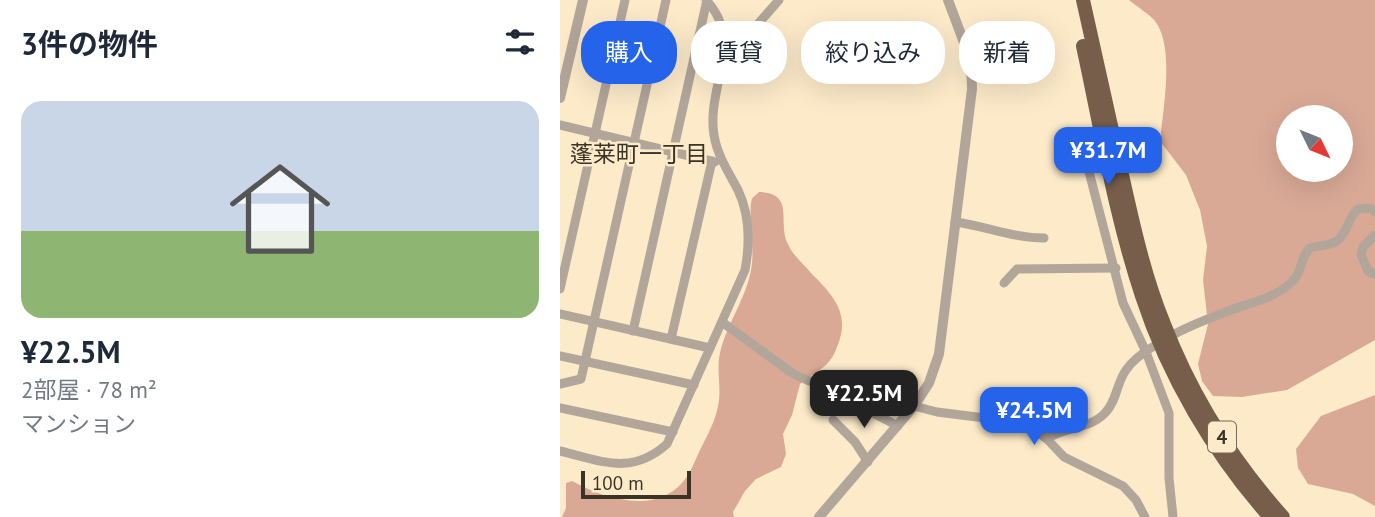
<!DOCTYPE html>
<html lang="ja">
<meta charset="utf-8">
<style>
:root{--surface:#fff;--page:#f6f6f7;--text:#1f2937;--muted:#747a83;--accent:#2563eb}
body{margin:0;font-family:"PT Sans","Noto Sans JP",sans-serif;background:var(--page);color:var(--text);height:100vh;display:flex;flex-direction:column;font-size:26px;white-space:nowrap}
*{box-sizing:border-box;margin:0}
p{font-size:23px;color:var(--muted)}
.icon{flex:none;width:38px;height:38px;fill:none;stroke:currentColor;stroke-width:2;stroke-linecap:round;stroke-linejoin:round}
.map{position:relative;flex:1;overflow:hidden}
.sheet{display:flex;flex-direction:column;background:var(--surface);width:560px}
.sheet>*{flex:none}
.guide{position:absolute;left:21px;top:21px;width:665px;height:63px;display:flex;gap:14px}
.needle{width:46px;rotate:133deg}
.tools{position:absolute;left:716px;top:105px;display:grid;gap:14px}
.tools a{display:grid;place-items:center;width:77px;height:77px;border-radius:50%;background:var(--surface);box-shadow:0 7px 28px #0002;font-size:35px}
.scale{position:absolute;left:21px;bottom:18px;width:110px;box-sizing:border-box;padding-left:7px;border:4px solid #3a3326;border-top:0;font-size:19px;line-height:24px;white-space:nowrap;color:#3a3326;-webkit-text-stroke:5px #fceac9;paint-order:stroke}
.price{position:absolute;translate:-50% -60px;padding:0 16px;border-radius:14px;background:var(--accent);color:#fff;font-size:23px;line-height:46px;filter:drop-shadow(0 2px 4px #0008)}
.price::after{content:'';position:absolute;left:50%;top:42px;width:21px;height:16px;margin-left:-10px;background:inherit;clip-path:polygon(0 0,100% 0,50% 100%)}
.price.selected{background:#222;color:#fff}
ul{padding:0;list-style:none}
li{display:grid;align-content:center;gap:14px;height:371px;padding:0 21px}
li span{display:grid;place-items:center;height:217px;border-radius:21px;color:#555}
li>.icon{margin-inline-start:auto}
span .icon{width:126px;height:126px;fill:#fffc;stroke-width:1}
li b{font-size:30px}
h2{display:flex;justify-content:space-between;align-items:center;height:84px;padding:0 21px;font-size:30px}
.chip{padding:0 24px;border-radius:28px;background:var(--surface);box-shadow:0 7px 28px #0002;font-size:24px;line-height:63px}
.chip.selected{background:var(--accent);color:#fff}
main{display:flex;flex:1;min-height:0}
.map>svg:first-child{display:block}
.forest{fill:#d9a996;fill-rule:evenodd}
.lines{fill:none;stroke-linecap:round;stroke-linejoin:round}
.minor{stroke:#b2a59a;stroke-width:9}
.tertiary{stroke:#b2a59a;stroke-width:10}
.trunk{stroke:#765e4a;stroke-width:14}
.labels{text-anchor:middle;dominant-baseline:central;stroke-width:5;stroke-linejoin:round;paint-order:stroke}
.shield{fill:#fceac9;stroke:#746a57;stroke-width:2}
.shield-label{font-size:19px;font-weight:bold;fill:#3a3326}
.neighbourhood-label{font-size:23px;fill:#3a3326;stroke:#fceac9}
</style>
<main>
<section class="sheet">
<h2>3件の物件<svg class="icon" aria-label="filters" viewBox="0 0 24 24"><path d="M4 7h16M4 17h16"/><circle cx="9" cy="7" r="2"/><circle cx="15" cy="17" r="2"/></svg></h2>
<ul>
<li><span style="background:linear-gradient(#c9d6e8 60%,#8fb573 0)"><svg class="icon" aria-label="home" viewBox="0 0 24 24"><path d="M3 11l9-7 9 7M6 9v11h12V9"/></svg></span><div><b>¥22.5M</b><p>2部屋 · 78 m²</p><p>マンション</p></div></li>
</ul>
</section>
<div class="map">
<svg width="815" height="517" viewBox="0 0 815 517">
<rect width="100%" height="100%" fill="#fceac9"/>
<g class="forest">
<path d="M569,0H815V340L727,390L682,397L653,396L642,381L638,364L648,324L643,280L647,246L640,210L626,175L600,141C603,109 615,47 595,21C588,13 577,7 569,0ZM728,117H780V170H728Z"/>
<path d="M199,192C236,193 217,222 228,244C233,256 243,263 251,273C274,296 291,314 277,347C275,353 271,360 266,365C258,372 248,377 240,384L232,415L223,434L226,454L221,467L196,479L185,491L173,512L174,517H2L6,508V483L12,481C47,500 101,517 128,475C133,467 136,458 140,450C147,436 155,422 158,406C162,389 156,370 160,353C167,322 189,295 192,263C194,248 188,207 192,199C193,197 197,194 199,192Z"/>
<path d="M815,395V506L793,494L748,484L738,468L736,449L761,416Z"/>
</g>
<g class="lines">
<g class="minor">
<path d="M164,31L197,25L219,0"/>
<path d="M0,125L155,162"/>
<path d="M527,165L513,156L503,137L519,133L563,303L586,352L609,413V478L613,517"/>
<path d="M395,222C426,226 453,238 484,238"/>
<path d="M815,235L803,247L801,255L808,271L815,274"/>
<path d="M444,283L457,269L556,268"/>
<path d="M0,289L65,0"/>
<path d="M0,314L150,348"/>
<path d="M162,322L232,373L249,381H276L312,388L315,396V414L338,426"/>
<path d="M73,331L147,0"/>
<path d="M111,339L152,161"/>
<path d="M0,356L134,385"/>
<path d="M0,384L21,379L106,0"/>
<path d="M354,406L377,412L465,423L487,439L504,457L563,486L576,500L585,517"/>
<path d="M0,408L113,432"/>
<path d="M273,420L295,442L308,462"/>
<path d="M487,439C505,426 529,430 545,413C557,401 556,384 566,370C572,361 584,352 594,346C618,330 645,320 671,310C690,303 710,299 726,287C746,272 737,261 750,248C759,245 773,246 779,239C788,231 788,217 798,209L810,208L815,212"/>
<path d="M0,451C42,461 71,476 107,444L185,270C190,243 190,215 178,190C169,173 157,155 154,135C146,88 185,41 146,0"/>
</g>
<g class="tertiary">
<path d="M0,98L23,0"/>
<path d="M259,517L354,406L369,383L379,354L412,89L411,61L388,0"/>
</g>
<g class="trunk">
<path d="M523,0C535,55 547,110 560,166C572,219 583,273 604,324C631,394 673,461 723,517"/>
<path d="M523,46C541,129 555,215 582,296C608,376 654,454 710,517"/>
</g>
</g>
<g class="labels">
<rect class="shield" x="648" y="421.5" width="28" height="31" rx="5"/>
<g class="shield-label">
<text x="662" y="437">4</text>
</g>
<g class="neighbourhood-label">
<text x="79" y="153">蓬莱町一丁目</text>
</g>
</g>
</svg>
<div class="tools">
<a><svg class="needle" viewBox="-14 -14 28 28"><path d="M0-13l5 13h-10z" fill="#e53935"/><path d="M0 13l5-13h-10z" fill="#747a83"/></svg></a>
</div>
<div class="scale">100 m</div>
<b class="price" style="left:548px;top:187px">¥31.7M</b>
<b class="price selected" style="left:304px;top:430px">¥22.5M</b>
<b class="price" style="left:474px;top:447px">¥24.5M</b>
<div class="guide">
<a class="chip selected">購入</a>
<a class="chip">賃貸</a>
<a class="chip">絞り込み</a>
<a class="chip">新着</a>
</div>
</div>
</main>
